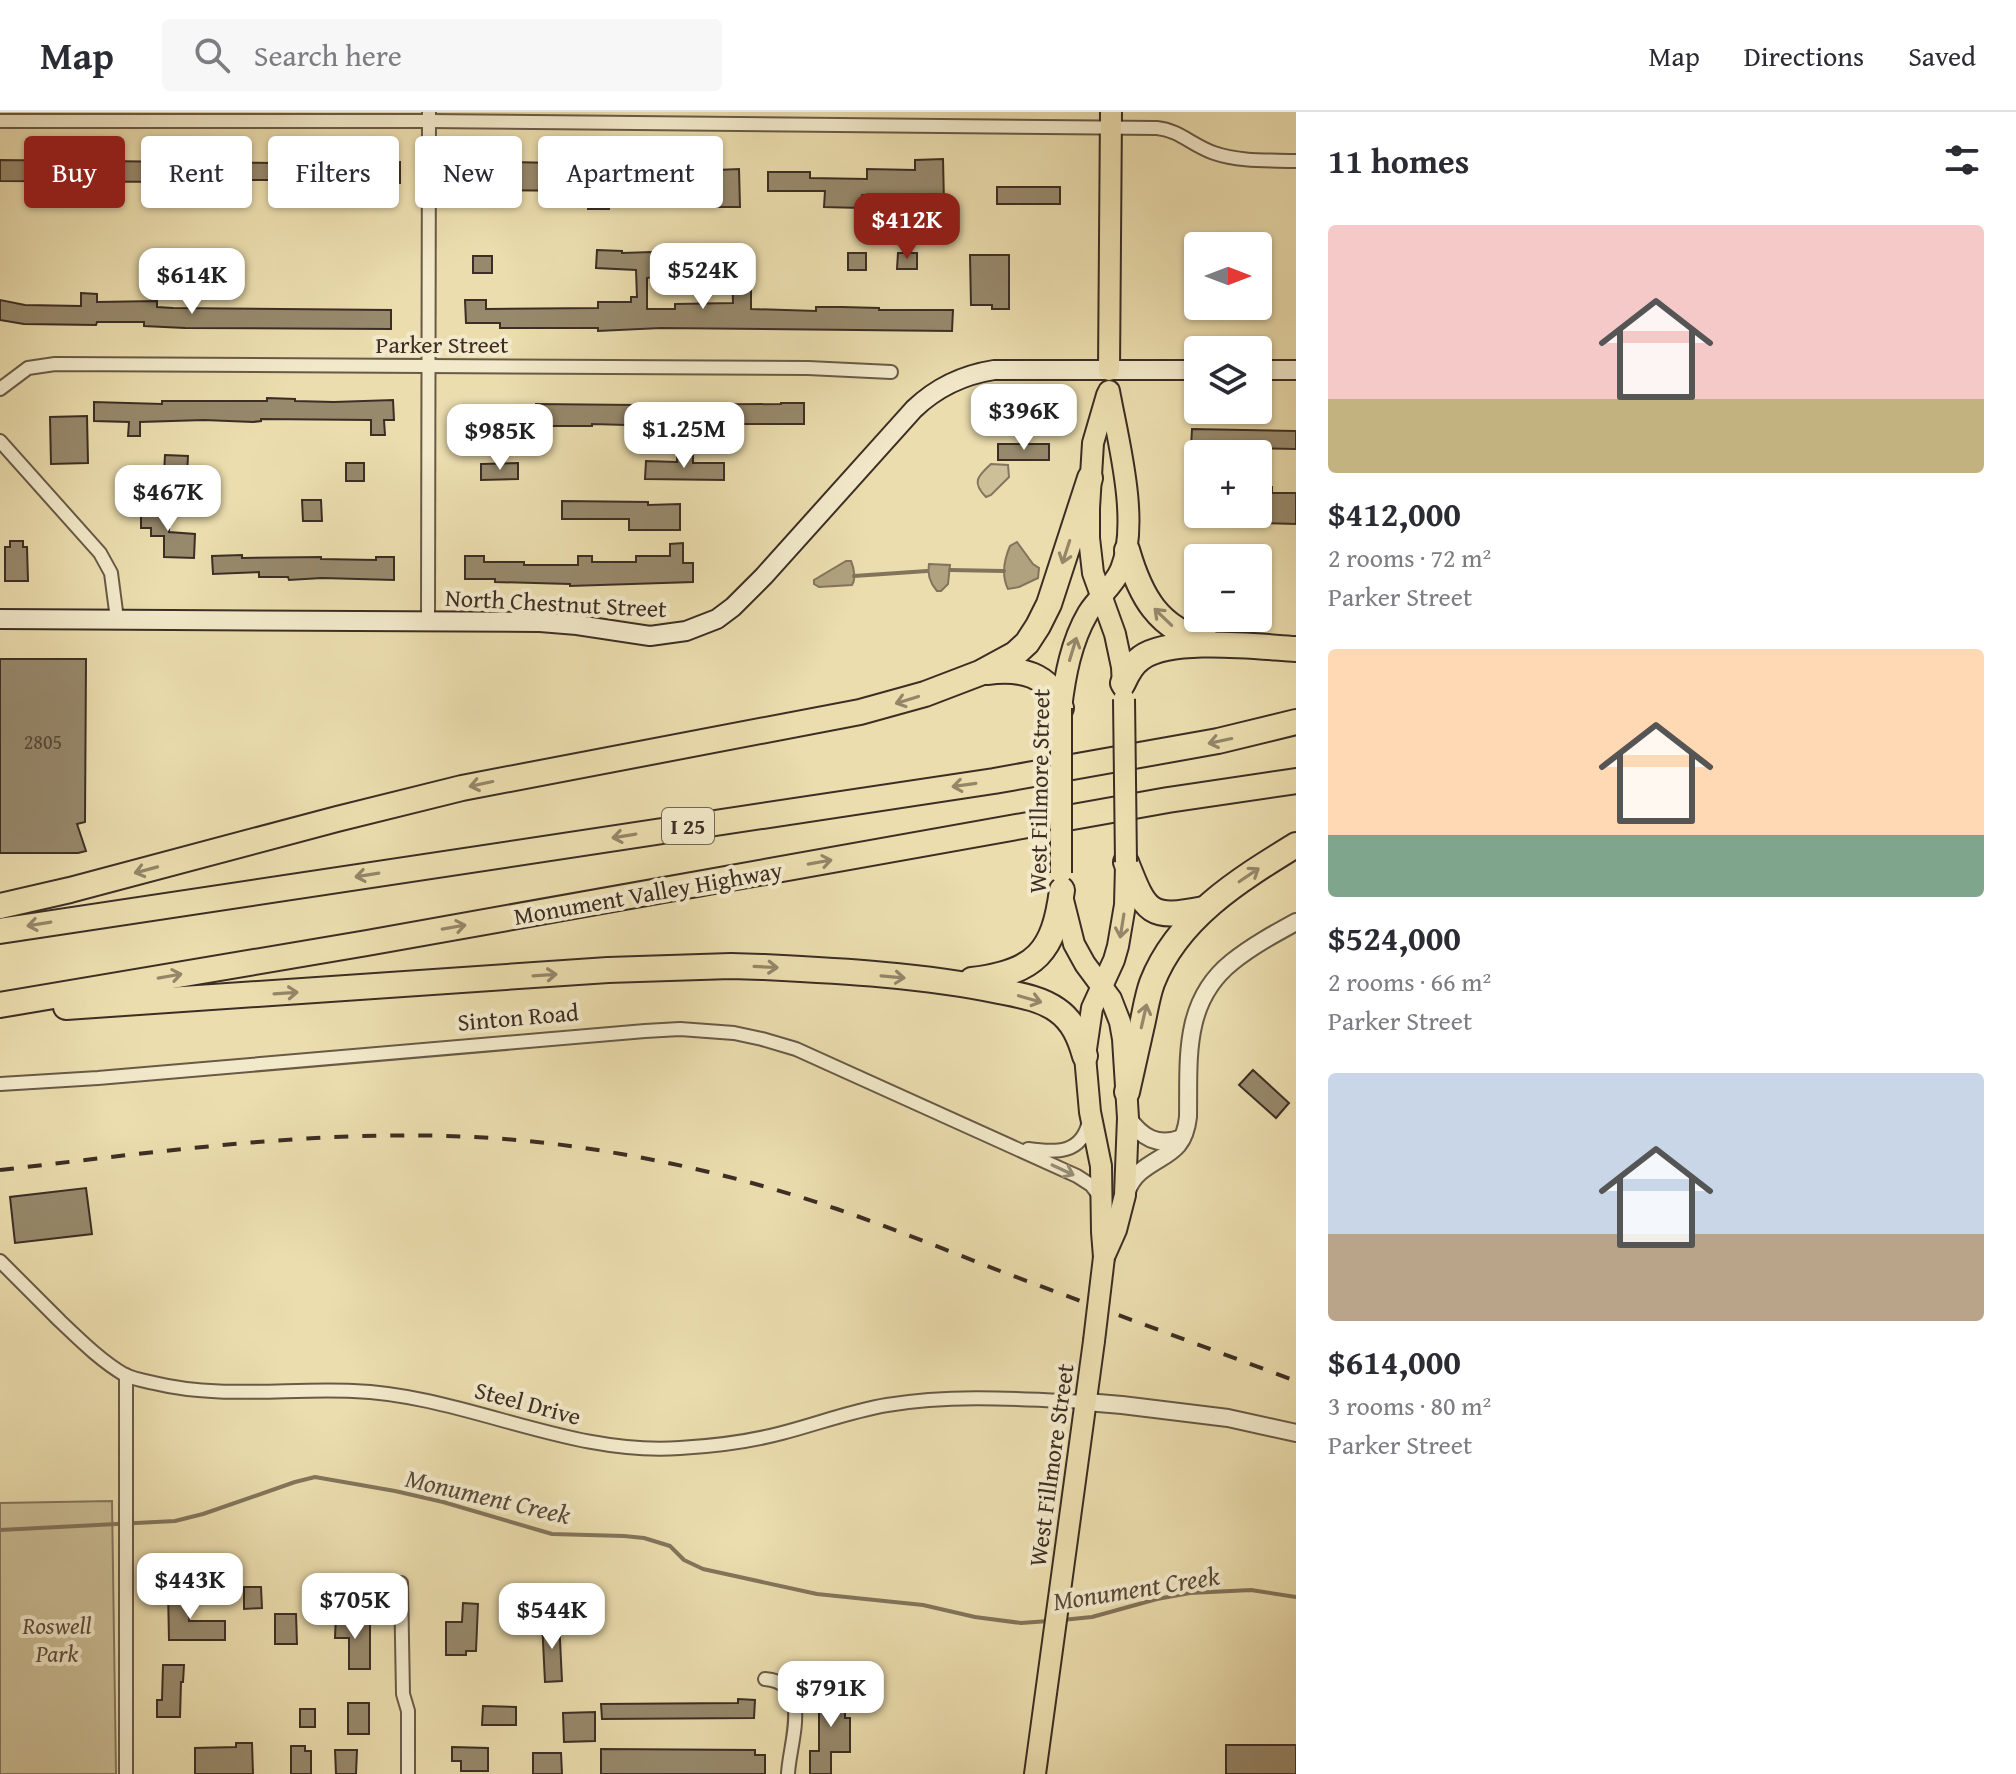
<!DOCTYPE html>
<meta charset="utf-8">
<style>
:root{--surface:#fff;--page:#f7f7f7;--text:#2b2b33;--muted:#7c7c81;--line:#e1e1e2;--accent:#8f2418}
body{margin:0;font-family:"Gentium Book Plus",serif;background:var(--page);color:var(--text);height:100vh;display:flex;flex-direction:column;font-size:30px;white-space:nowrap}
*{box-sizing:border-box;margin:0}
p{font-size:26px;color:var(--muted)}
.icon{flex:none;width:44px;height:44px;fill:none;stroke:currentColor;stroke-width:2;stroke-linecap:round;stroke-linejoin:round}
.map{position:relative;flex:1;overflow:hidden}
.details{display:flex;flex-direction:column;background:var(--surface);width:720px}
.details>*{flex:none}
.top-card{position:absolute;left:24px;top:24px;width:760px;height:72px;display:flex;gap:16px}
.needle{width:52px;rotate:90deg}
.buttons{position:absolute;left:1184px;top:120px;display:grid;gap:16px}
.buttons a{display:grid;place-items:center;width:88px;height:88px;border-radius:8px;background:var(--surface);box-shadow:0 2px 6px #0004;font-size:40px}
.price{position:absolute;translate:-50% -68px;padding:0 18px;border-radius:16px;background:#fff;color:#222;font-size:26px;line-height:52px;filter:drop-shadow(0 2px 4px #0008)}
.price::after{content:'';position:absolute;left:50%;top:48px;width:24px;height:18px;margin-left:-12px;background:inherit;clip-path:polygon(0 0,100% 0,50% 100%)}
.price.selected{background:var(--accent);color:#fff}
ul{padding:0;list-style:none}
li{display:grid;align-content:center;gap:16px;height:424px;padding:0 32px}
li span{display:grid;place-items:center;height:248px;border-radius:8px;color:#555}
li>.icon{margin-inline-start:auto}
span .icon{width:144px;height:144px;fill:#fffc;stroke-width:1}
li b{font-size:34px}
h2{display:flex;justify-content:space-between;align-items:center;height:96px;padding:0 32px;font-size:34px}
.tag{padding:0 28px;border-radius:8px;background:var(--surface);box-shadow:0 2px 6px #0004;font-size:28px;line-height:72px}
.tag.selected{background:var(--accent);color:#fff}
header{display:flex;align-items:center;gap:48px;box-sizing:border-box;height:112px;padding:0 40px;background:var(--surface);border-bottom:2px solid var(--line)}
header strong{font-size:38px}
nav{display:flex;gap:44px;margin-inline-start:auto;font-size:28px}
.search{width:560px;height:72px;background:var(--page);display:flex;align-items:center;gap:20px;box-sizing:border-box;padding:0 28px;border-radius:8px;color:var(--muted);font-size:30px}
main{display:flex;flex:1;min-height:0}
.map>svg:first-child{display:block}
.green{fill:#cdbf97;stroke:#84765e;stroke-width:2}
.water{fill:#b0a27f;stroke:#82745b;stroke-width:2}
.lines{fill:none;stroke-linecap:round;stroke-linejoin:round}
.stream{stroke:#82745b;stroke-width:4}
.building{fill:#97896c;stroke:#3c2e24;stroke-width:2}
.minor-casing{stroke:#685a46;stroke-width:16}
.tertiary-casing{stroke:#685a46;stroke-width:20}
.secondary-casing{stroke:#3c2e24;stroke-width:22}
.primary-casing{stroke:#3c2e24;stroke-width:24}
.motorway-casing{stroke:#3c2e24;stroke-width:28}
.minor{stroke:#f2e9ca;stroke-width:12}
.tertiary{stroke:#f2e9ca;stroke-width:16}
.secondary{stroke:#f2e9ca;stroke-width:18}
.primary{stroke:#ebddae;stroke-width:20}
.motorway{stroke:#ebddae;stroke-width:24}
.rail{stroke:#3c2e24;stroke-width:4;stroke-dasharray:14 14;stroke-linecap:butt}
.primary-bridge-casing{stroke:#3c2e24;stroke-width:24;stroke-linecap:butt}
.primary-bridge{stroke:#ebddae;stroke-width:20}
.oneway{stroke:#948669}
.oneway2{stroke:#978c77}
.labels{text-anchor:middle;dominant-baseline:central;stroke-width:8;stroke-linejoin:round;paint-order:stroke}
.number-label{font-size:20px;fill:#534536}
.shield{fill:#f2e9ca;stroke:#736656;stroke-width:2}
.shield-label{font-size:22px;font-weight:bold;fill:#3c2e24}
.street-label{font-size:24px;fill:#3c2e24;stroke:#f2e9ca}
.park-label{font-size:24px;font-style:italic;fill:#594b3b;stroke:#f2e9ca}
.water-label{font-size:26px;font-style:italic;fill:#594b3b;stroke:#f2e9ca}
</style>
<header>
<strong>Map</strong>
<div class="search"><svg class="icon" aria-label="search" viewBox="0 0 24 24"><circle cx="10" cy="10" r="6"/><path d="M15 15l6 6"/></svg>Search here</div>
<nav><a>Map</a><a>Directions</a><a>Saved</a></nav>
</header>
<main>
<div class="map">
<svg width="1296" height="1662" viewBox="0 0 1296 1662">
<rect width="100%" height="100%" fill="#ebddae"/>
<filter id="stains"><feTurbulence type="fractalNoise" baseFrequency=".0025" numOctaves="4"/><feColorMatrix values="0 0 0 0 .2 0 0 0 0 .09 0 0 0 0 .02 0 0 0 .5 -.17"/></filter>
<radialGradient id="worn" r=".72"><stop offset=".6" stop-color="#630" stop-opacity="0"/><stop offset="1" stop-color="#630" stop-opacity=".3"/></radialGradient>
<g class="green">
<path d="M991,352L1008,353L1009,365L991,383L986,385C971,370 978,364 991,352Z"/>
<path d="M112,1389L116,1662H0V1391Z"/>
</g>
<g class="water">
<path d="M1017,430L1033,452L1039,456L1038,466L1019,475L1008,477C1001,463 1004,448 1010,434Z"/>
<path d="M846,449H851C854,456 856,467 852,473L819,475L814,472V468Z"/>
<path d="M929,452L950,453L948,472L941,479H937C930,471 927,462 929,452Z"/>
</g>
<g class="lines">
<g class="stream">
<path d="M950,458L1004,459"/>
<path d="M854,464L927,459"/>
<path d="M0,1418L175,1409L203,1402L295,1370L315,1365L395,1379L443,1390L552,1422L624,1424L644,1426L670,1434L684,1448L703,1457L817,1482L923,1493L975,1505L1021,1511L1049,1509"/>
<path d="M1062,1508L1092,1505L1157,1487L1190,1481L1251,1478L1296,1485"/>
</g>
</g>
<g class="building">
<path d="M81,45H104V49L181,50L367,52L400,50V71H324V68H181V70L0,69V48L81,49Z"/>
<path d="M943,47L944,91H915V83H862L861,96L824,95L825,79H768V60H810V66L867,67V57L915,58V48Z"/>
<path d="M503,50L609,52V97H588V79L491,78V85L463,84L464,51Z"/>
<path d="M635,51H653V66H718L717,58L739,57L740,95H663V93H635Z"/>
<rect x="997" y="75" width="63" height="17"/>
<path d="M1186,130H1198V176L1185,175Z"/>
<path d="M194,137L212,138L211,155H194Z"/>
<path d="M597,138L622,139V141L652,140L653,165L647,166V197H675V192L733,191L732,158H751V197L816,199V195H842L879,196V198H953L952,219L661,216L598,219V216H500V211H466L465,188H486V197L598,196V190H631V185H637L636,158L596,156Z"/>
<rect x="698" y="139" width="23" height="17"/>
<rect x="848" y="141" width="18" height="17"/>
<path d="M898,141H917V157H897Z"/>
<path d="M970,143H1009V197H992V193H971Z"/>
<rect x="473" y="144" width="19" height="17"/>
<path d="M81,181L97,182V190L157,189V195L173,196L391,198V217L185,216L144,214V210H97L96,213L24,212L0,208V188L25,193L81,194Z"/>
<path d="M267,286L295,287V289L334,290L393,288L394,308H384L385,323H371V308L261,307V309L253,310L204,308L140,310V324H128L129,310L94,309V290L162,292V289H267Z"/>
<path d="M781,291H804V312H671L626,311V313L592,312V314H485V320L465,319L466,311H462L463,296L498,297V294H536V292L637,293L781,292Z"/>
<path d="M87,304L88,351L51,352L50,305Z"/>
<path d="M1192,317L1296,319V337L1191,335Z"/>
<rect x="998" y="332" width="51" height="16"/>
<path d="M165,343L188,344L187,362L164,361Z"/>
<path d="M677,344H693V351H724V368L645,367L646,349L677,350Z"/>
<rect x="346" y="351" width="18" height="18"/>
<path d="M518,351V367L481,368V352Z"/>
<path d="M1258,375H1272V381H1296V412L1258,411Z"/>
<path d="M302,388H321L322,409H303Z"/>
<path d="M562,389L648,390V393L680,392V418H629V407H562Z"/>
<path d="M141,395L169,396V420L195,422L194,446L164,445V424H151V416H141Z"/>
<path d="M10,429H23V435H27L28,469H5V435H10Z"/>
<path d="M683,431V451H693V470L570,474V472L495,470V467H465V444H484V450H524V453H578V444H592V450H636V444H670V432Z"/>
<path d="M242,443V446L321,445V447L376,448V445H394V468L322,466L289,468L288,465H259V460L213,462L212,444Z"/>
<path d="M0,547H86L85,710L77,712L86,739L78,741H0Z"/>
<path d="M1253,958L1289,991L1276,1006L1239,973Z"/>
<path d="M86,1076L92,1122L15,1131L10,1085Z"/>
<path d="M244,1475H261L262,1496L244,1497Z"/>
<path d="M168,1478L190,1479L189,1509H225V1528H169Z"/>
<path d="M502,1483H531L530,1505H501Z"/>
<path d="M463,1491L478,1492L476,1539H466V1543H446V1510H462Z"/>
<path d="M275,1502H296L297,1532H275Z"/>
<path d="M336,1503H351V1509L370,1510V1557H349V1526H335Z"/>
<path d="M559,1508L562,1569L545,1570L542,1509Z"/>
<path d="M163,1553H184L183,1570H181L180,1605H157V1588H162Z"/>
<path d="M819,1574H845V1606H850V1640H831V1662H810V1639H819Z"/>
<path d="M738,1587L755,1588L754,1606L602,1607L601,1592L738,1591Z"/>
<rect x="348" y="1591" width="21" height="31"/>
<path d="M483,1594L516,1595V1613H482Z"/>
<rect x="300" y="1597" width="15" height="18"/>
<path d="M595,1600V1629L564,1630L563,1601Z"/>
<path d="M236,1631H252L253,1662H195V1636L236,1635Z"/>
<rect x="1226" y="1633" width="70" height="29"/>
<path d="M291,1634H305V1639H311V1662H291Z"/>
<path d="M452,1635L488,1636V1659H461V1649H452Z"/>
<path d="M601,1637L755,1638V1643H765V1662H601Z"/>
<path d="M335,1638H357L356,1662H336Z"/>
<path d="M533,1641H561L562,1662H533Z"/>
</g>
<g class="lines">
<g class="minor-casing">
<g id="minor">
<path d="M0,9H429L1157,16C1179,18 1193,34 1214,41C1240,50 1269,48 1296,49"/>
<path d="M0,277L28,256L55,252L808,256L891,260"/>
<path d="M0,329L100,441L111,461L117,507"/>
<path d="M428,509L429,0"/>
<path d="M0,972L98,966L645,919L680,917L734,921L762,927L796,937L1077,1064L1091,1073L1100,1085"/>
<path d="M1028,1037C1056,1041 1082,1042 1089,1009"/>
<path d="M0,1149C20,1169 40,1189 60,1209C80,1228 101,1249 125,1263C134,1267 145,1269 154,1271C219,1287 288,1276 353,1279C465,1283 567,1344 680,1336C715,1334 748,1330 782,1321C817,1312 851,1299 887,1293C953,1282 1020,1287 1086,1290"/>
<path d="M126,1263V1662"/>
<path d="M401,1471L403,1582L408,1599V1662"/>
<path d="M765,1567C814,1571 789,1632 788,1662"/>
</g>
</g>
<g class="tertiary-casing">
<g id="tertiary">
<path d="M1128,1006C1142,1026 1158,1035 1182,1026"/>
<path d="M1126,1081C1129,1073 1133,1066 1140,1060C1163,1041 1184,1042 1188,1005C1189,948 1182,890 1232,850C1252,834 1274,822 1296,810"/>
<path d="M1086,1290L1122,1293L1228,1306L1296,1321"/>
</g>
</g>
<g class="secondary-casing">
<g id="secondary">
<path d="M1258,258H1296"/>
<path d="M0,507L540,510L577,513L650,524L686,519L717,507L733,495L764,464L914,297C937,275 962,263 994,258H1198"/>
</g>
</g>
<g class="primary-casing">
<g id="primary">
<path d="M1109,258L1111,0"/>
<path d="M1107,283L1093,331L1089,396V426L1093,461L1115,522L1122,555L1123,575"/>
<path d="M1061,596C1065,564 1071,530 1088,501C1098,485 1114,474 1121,457C1140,410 1118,328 1109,279"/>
<path d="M1063,788L1074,832L1085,852L1111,887L1120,910L1123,927L1128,1006L1125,1083L1116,1118L1104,1145"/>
<path d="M1104,1145L1102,1120L1101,1054L1090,1000L1085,944L1092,896L1114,848L1118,834L1125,793L1126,753"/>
<path d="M1035,1662L1094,1229"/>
</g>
</g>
<g class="motorway-casing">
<g id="motorway">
<path d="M1127,438C1140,483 1158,518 1207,529"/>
<path d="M987,560C1021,556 1049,561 1061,596"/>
<path d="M1123,571C1127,562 1132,552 1141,546C1171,524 1259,535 1296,537"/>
<path d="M1126,750C1146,801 1149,808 1204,797"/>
<path d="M0,794L70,778L337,707L462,676L860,600L925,582L980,561L1015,542L1027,531L1038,514L1049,492L1090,366"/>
<path d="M0,819L994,669L1218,629L1296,610"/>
<path d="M972,868C1036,860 1054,840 1062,778"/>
<path d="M0,893L367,831L1168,688L1296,669"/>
<path d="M66,895L608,858L731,854L762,855C841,859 922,863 999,879C1019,883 1040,886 1057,898C1073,909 1080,926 1085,944"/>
<path d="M1127,980C1132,958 1137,935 1142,913C1145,900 1147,885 1152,871C1177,806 1239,768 1296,733"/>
</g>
</g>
<use href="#minor" class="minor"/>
<use href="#tertiary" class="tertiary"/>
<use href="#secondary" class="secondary"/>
<use href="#primary" class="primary"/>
<use href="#motorway" class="motorway"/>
<path class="rail" d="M0,1058C184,1037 370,1009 555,1032C650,1044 746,1066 837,1097C892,1116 946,1138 1000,1159C1099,1196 1197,1232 1296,1269"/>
<g class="primary-bridge-casing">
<g id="primary-bridge">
<path d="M1124,587L1126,750"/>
<path d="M1061,596V761"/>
<path d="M1094,1229L1104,1145"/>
</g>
</g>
<use href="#primary-bridge" class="primary-bridge"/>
</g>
<defs><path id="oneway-shaft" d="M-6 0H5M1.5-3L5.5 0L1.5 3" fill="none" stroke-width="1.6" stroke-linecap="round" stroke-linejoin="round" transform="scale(2)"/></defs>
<g class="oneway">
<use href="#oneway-shaft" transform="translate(1066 440) rotate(108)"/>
<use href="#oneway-shaft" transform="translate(1163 505) rotate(-136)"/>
<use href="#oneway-shaft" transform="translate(1073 537) rotate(-73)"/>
<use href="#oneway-shaft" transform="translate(907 588) rotate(163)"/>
<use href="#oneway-shaft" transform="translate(1220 629) rotate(168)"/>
<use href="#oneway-shaft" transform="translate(481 672) rotate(168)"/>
<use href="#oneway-shaft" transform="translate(964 673) rotate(172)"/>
<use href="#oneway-shaft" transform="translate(624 724) rotate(171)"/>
<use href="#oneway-shaft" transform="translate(820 750) rotate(-10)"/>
<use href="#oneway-shaft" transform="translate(146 758) rotate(165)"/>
<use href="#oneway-shaft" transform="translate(367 763) rotate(171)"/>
<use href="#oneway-shaft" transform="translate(1249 763) rotate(-34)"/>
<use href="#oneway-shaft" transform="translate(39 812) rotate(171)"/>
<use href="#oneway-shaft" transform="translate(1122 814) rotate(99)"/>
<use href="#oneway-shaft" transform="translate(454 815) rotate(-10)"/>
<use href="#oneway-shaft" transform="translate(766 855) rotate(3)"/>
<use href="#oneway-shaft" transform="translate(545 863) rotate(-4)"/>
<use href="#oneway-shaft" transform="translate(170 864) rotate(-10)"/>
<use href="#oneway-shaft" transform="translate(893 865) rotate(5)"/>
<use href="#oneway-shaft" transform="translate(286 881) rotate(-4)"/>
<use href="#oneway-shaft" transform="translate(1030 887) rotate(16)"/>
<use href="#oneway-shaft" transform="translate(1144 904) rotate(-77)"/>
</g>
<use class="oneway2" href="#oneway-shaft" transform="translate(1063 1058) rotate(25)"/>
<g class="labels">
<g class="number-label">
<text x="43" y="629">2805</text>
</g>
<rect class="shield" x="662" y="696" width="52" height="36" rx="6"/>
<g class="shield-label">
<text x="688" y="714">I 25</text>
</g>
<g class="street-label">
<text x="442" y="232">Parker Street</text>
<text transform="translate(556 491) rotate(3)">North Chestnut Street</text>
<text transform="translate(1039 679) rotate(-89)">West Fillmore Street</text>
<text transform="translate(648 781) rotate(-10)">Monument Valley Highway</text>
<text transform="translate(518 905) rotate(-5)">Sinton Road</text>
<text transform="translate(528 1291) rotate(15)">Steel Drive</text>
<text transform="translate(1051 1353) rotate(-82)">West Fillmore Street</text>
</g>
<g class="park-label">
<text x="57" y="1513">Roswell<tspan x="57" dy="28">Park</tspan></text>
</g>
<g class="water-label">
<text transform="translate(488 1384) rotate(13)">Monument Creek</text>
<text transform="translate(1136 1476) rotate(-9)">Monument Creek</text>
</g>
</g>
<rect width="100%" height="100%" filter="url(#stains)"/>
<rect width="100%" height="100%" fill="url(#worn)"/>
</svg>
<div class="buttons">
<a><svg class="needle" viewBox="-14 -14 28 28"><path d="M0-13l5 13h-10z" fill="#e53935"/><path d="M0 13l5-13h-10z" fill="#7c7c81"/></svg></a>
<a><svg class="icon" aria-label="layers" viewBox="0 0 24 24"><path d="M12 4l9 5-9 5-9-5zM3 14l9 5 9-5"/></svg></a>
<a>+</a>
<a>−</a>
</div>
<b class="price selected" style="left:907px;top:149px">$412K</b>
<b class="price" style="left:703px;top:199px">$524K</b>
<b class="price" style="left:192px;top:204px">$614K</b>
<b class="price" style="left:1024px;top:340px">$396K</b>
<b class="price" style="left:684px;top:358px">$1.25M</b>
<b class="price" style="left:500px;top:360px">$985K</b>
<b class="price" style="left:168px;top:421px">$467K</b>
<b class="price" style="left:190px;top:1509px">$443K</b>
<b class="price" style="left:355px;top:1529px">$705K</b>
<b class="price" style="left:552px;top:1539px">$544K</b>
<b class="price" style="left:831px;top:1617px">$791K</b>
<div class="top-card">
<a class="tag selected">Buy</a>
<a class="tag">Rent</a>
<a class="tag">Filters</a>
<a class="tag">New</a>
<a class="tag">Apartment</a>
</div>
</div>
<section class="details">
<h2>11 homes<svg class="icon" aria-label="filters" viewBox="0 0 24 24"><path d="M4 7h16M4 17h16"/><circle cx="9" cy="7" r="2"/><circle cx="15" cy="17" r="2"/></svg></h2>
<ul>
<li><span style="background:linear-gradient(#f6c9c9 70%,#c2b280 0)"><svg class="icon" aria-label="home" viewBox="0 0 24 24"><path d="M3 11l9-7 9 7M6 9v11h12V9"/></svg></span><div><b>$412,000</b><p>2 rooms · 72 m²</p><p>Parker Street</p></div></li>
<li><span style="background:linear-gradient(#ffd9b3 75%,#7fa58c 0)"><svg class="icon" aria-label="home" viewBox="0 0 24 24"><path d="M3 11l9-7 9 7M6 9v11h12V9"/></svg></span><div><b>$524,000</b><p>2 rooms · 66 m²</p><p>Parker Street</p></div></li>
<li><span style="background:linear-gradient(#c9d6e8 65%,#b9a48a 0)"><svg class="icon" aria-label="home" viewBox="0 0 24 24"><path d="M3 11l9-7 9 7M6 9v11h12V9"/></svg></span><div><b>$614,000</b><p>3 rooms · 80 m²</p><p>Parker Street</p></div></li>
</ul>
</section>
</main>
